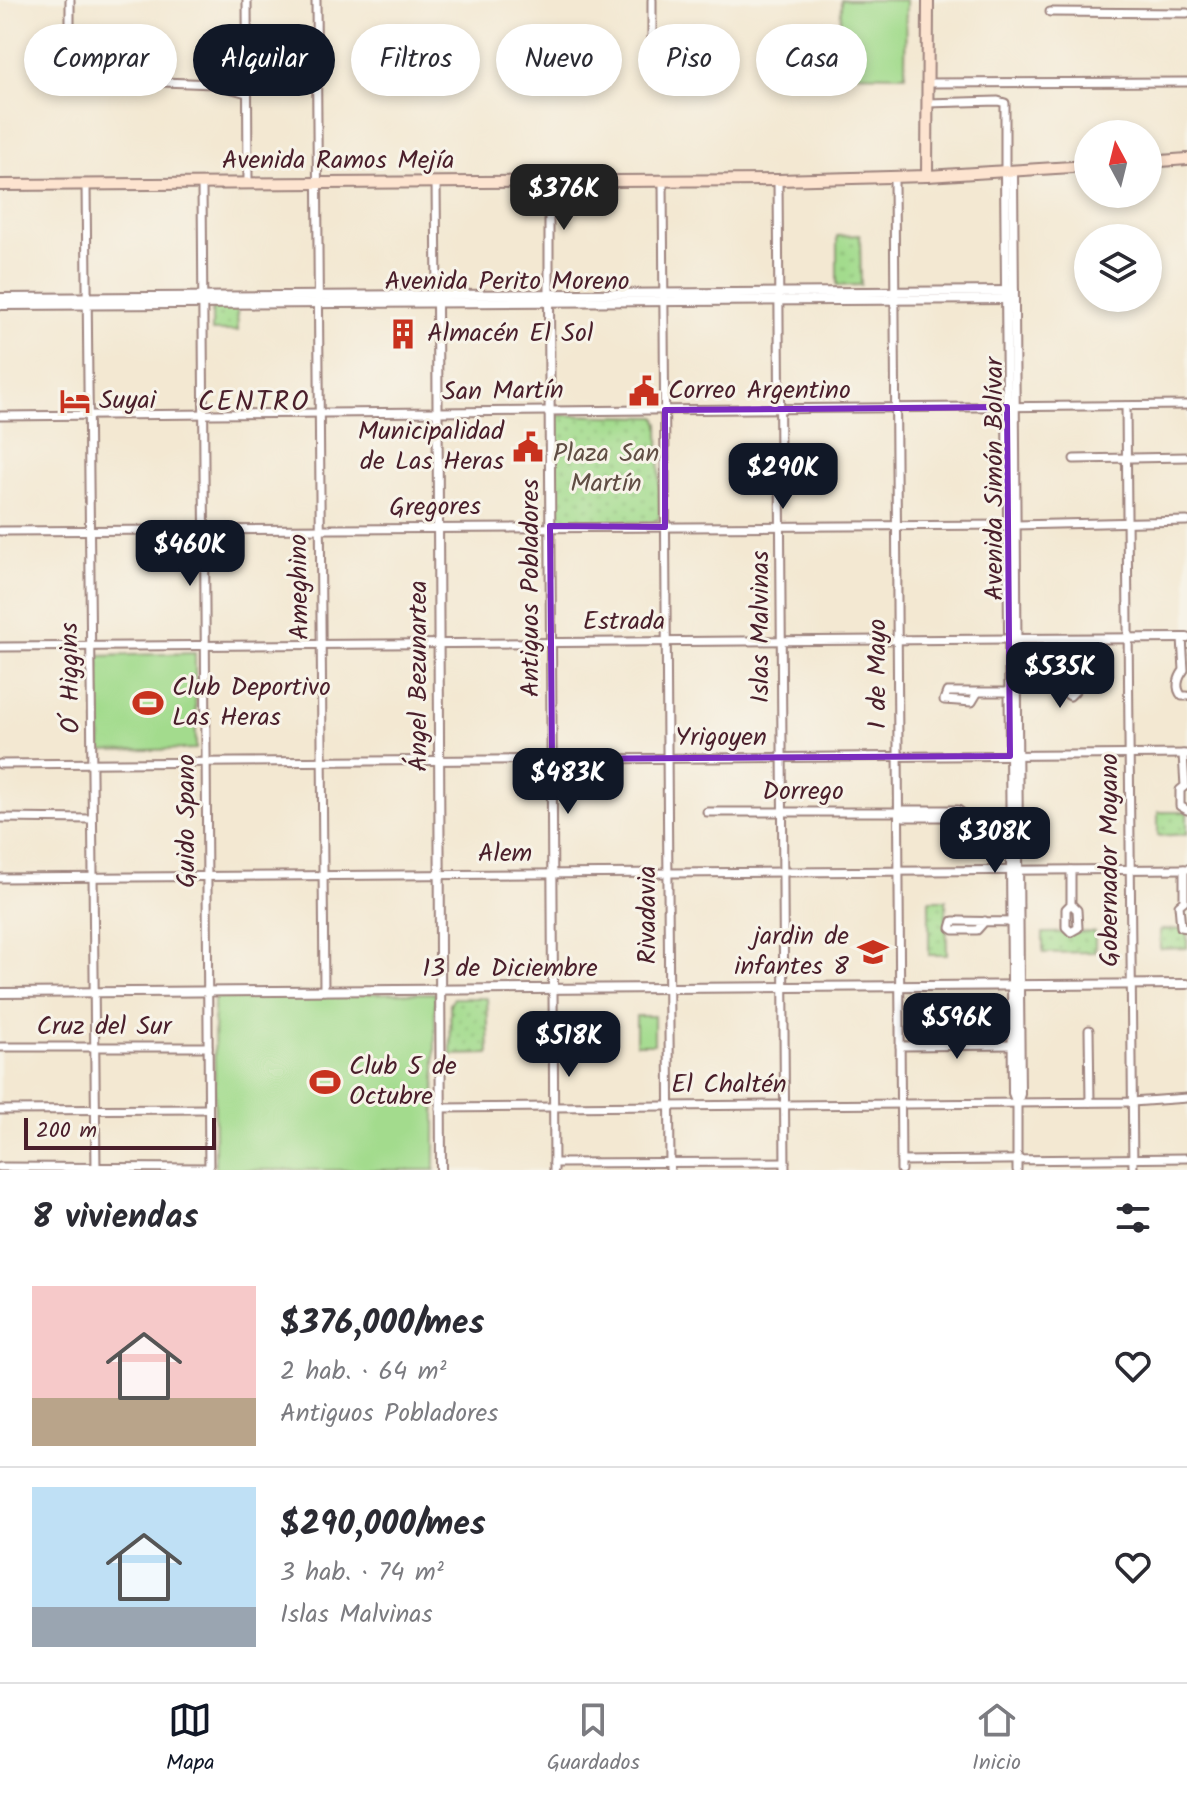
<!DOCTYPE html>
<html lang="es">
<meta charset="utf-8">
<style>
:root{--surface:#fff;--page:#f2f2f3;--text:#2b2b33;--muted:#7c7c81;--line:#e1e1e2;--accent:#111827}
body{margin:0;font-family:Kalam,sans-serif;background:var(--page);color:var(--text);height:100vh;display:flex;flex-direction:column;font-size:30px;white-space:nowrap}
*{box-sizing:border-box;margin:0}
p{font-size:26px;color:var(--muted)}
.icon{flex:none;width:44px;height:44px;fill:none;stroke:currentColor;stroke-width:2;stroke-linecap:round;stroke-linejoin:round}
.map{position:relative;height:1170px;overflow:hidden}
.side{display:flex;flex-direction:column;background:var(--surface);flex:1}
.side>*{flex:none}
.hud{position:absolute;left:24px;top:24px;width:1140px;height:72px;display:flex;gap:16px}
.needle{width:52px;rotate:353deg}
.tools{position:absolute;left:1074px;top:120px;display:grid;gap:16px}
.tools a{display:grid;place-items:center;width:88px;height:88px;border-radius:50%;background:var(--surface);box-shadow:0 4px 12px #0003;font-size:40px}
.scale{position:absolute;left:24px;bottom:20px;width:192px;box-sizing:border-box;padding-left:8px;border:4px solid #4a1f2b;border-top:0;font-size:22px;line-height:28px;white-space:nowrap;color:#4a1f2b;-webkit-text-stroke:6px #f7f3e8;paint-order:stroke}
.price{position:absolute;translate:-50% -68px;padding:0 18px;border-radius:16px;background:var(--accent);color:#fff;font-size:26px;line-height:52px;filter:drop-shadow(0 2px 4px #0008)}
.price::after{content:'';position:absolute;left:50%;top:48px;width:24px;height:18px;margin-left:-12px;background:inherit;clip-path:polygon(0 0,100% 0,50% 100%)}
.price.on{background:#222;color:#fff}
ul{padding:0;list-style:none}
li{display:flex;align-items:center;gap:24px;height:200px;padding:0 32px}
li+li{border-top:2px solid var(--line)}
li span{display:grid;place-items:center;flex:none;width:224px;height:160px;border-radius:0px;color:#555}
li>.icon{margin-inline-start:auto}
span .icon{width:96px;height:96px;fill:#fffc;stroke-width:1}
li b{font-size:34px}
h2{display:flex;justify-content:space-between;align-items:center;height:96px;padding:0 32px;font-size:34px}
.pill{padding:0 28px;border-radius:36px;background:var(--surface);box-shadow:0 4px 12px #0003;font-size:28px;line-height:72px}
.pill.on{background:var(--accent);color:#fff}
.dock{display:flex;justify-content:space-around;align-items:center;height:112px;border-top:2px solid var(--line);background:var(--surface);font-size:22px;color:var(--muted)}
.dock a{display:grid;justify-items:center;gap:4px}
.dock .on{color:var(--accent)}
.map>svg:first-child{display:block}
.grass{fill:#a3db8d;stroke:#767d5c;stroke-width:2}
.park{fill:url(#park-dots);stroke:#767d5c;stroke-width:2}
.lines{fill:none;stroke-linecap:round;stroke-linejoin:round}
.minor-casing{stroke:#9e847e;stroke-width:11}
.tertiary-casing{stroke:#9e847e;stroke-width:12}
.secondary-casing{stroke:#9e847e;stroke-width:14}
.minor{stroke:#fff;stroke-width:7}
.tertiary{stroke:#fff;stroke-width:8}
.secondary{stroke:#fde4d0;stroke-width:10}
.marked{fill:none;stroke:#7b2cbf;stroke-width:6;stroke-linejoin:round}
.labels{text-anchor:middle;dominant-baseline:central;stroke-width:6;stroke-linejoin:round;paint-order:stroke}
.street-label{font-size:26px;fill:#4a1f2b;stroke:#f7f3e8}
.poi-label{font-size:26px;fill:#4a1f2b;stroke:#f7f3e8;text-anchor:start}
.park-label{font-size:26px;fill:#604e44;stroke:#f7f3e8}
.neighbourhood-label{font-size:28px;letter-spacing:2px;fill:#4a1f2b;stroke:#f7f3e8}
</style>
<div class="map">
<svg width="1187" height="1170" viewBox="0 0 1187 1170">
<defs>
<pattern id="park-dots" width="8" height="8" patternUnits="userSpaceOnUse" patternTransform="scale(2)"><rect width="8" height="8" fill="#a3db8d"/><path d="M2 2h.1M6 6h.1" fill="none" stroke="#8ebc7a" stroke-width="1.8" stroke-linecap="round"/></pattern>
</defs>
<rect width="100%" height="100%" fill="#f7f3e8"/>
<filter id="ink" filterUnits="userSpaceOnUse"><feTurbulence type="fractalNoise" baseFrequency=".0125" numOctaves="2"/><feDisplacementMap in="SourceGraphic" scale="16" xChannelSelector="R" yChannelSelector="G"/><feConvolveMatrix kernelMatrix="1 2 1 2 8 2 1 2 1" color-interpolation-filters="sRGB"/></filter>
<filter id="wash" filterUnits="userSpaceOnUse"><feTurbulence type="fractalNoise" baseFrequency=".006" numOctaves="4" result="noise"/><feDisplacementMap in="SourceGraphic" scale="32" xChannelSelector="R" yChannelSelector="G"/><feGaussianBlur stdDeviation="1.8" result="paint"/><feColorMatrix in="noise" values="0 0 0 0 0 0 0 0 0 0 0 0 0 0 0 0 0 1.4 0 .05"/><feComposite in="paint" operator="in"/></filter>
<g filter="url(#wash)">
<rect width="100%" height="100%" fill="#f3e8d2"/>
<g class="grass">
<path d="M841,0H906L905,75L840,74Z"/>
<path d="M195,653L196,749L101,751L98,656Z"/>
<path d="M1027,835H1042V853L1028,854Z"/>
<path d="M435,993V1170H215L214,994Z"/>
<rect x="636" y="1016" width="18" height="28"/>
</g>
<g class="park">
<path d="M860,235L861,285L837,286V236Z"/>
<path d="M214,308H237L238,331H212V312Z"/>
<path d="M560,415L656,417L659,424L660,514L658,520L652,522L555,523L553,418Z"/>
<path d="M1158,812H1187V834L1158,836Z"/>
<path d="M929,900H946L947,955H929Z"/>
<path d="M1187,929V948L1160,949V930Z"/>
<path d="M1095,932V952L1043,953V933Z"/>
<path d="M454,998H487L489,1054L451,1055L450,1003Z"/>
</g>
</g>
<g filter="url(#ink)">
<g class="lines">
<g class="minor-casing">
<g id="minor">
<path d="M247,0L248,184"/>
<path d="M316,0L324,991"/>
<path d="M652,0V78"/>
<path d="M1050,12L1187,13"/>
<path d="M70,76V0"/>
<path d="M137,81L214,84L247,93"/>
<path d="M927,83L1187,82"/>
<path d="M927,103L998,101L1005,103V172"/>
<path d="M894,178L901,1170"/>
<path d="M778,180L785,1170"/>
<path d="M549,181V294"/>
<path d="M663,181L670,1170"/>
<path d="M436,182L437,295"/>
<path d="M202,184L209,1170"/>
<path d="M86,185L96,1170"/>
<path d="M1126,406L1133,1170"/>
<path d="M0,416L1187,405"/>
<path d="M1074,459L1187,457"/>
<path d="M0,531L1015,525L1187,521"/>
<path d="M1182,638L1184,670C1178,678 1175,688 1182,696H1187"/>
<path d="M1066,639L1069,669L1064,672L1063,692L1070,696L1075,691L1074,673L1069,669"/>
<path d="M0,647L1008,639"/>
<path d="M978,692L972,702L944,700L947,692H1010"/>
<path d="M1183,754L1185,786L1180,790V806L1187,810"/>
<path d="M0,764L1187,754"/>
<path d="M707,812H899L904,810H958L962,813V816L956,817H904L899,812"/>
<path d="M0,818L92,819"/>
<path d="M1184,869V901L1179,905L1181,927L1187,928"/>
<path d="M0,878L1187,869"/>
<path d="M1071,904L1077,910L1078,928L1071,932L1066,927V909L1071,904V870"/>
<path d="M985,921L977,930H954L951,928L953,921H959L1012,922"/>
<path d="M553,989L554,1170"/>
<path d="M1089,1030L1090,1102"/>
<path d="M900,1046L1013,1045"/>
<path d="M0,1047H208"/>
<path d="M1017,1103V1170"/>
<path d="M440,1108L1132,1102L1187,1098"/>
<path d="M0,1110L208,1109"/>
<path d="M901,1161L1187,1158"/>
<path d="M554,1163L785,1162"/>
<path d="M0,1167L209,1168"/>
</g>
</g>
<g class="tertiary-casing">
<g id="tertiary">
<path d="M1005,172L1013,1093L1017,1103"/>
<path d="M1013,172L1019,985L1020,1094L1017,1103"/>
<path d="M0,298L1014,291"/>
<path d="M549,298L553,989"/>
<path d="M437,300L441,1170"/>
<path d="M0,305L1014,299"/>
<path d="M1013,639L1187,638"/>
<path d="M0,993L1187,984"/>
</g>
</g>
<g class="secondary-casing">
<g id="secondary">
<path d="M1148,162L1187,159"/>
<path d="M927,176L928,0"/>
<path d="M0,185L778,180L927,176L1088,166"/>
</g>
</g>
<use href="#minor" class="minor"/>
<use href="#tertiary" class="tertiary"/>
<use href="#secondary" class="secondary"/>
</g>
</g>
<path class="marked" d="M1007,407L1010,756L552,759L550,526L665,527V410Z"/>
<defs>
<g id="building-bare" transform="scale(2.4)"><path d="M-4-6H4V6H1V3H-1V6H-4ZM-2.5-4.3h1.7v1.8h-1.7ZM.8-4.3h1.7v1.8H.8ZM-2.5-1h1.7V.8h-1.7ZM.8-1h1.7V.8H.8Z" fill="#c8321e" stroke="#f7f3e8" stroke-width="2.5" paint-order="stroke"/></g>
<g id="civic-bare" transform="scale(2.4)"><path d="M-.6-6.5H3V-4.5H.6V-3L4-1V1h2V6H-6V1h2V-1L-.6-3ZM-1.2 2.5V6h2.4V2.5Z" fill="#c8321e" stroke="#f7f3e8" stroke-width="2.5" paint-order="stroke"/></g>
<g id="hotel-bare" transform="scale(2.4)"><path d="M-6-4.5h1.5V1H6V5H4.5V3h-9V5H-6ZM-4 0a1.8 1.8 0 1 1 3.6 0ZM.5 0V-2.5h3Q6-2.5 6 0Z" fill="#c8321e" stroke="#f7f3e8" stroke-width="2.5" paint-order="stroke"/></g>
<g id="stadium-bare" transform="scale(2.4)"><path d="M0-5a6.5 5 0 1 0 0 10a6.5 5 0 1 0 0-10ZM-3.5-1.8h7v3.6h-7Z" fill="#c8321e" stroke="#f7f3e8" stroke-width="2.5" paint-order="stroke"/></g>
<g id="school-bare" transform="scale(2.4)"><path d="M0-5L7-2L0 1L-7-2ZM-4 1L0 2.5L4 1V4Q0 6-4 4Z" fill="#c8321e" stroke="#f7f3e8" stroke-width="2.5" paint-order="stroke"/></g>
</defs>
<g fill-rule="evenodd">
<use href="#building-bare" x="403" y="334"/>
<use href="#civic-bare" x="644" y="391"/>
<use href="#hotel-bare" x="75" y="401"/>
<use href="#civic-bare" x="528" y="447"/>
<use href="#stadium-bare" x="148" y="703"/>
<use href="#school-bare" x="873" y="952"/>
<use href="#stadium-bare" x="325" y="1082"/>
</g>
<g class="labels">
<g class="street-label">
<text x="338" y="161">Avenida Ramos Mejía</text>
<text x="507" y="282">Avenida Perito Moreno</text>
<text transform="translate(503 392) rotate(-1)">San Martín</text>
<text transform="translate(995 479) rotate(-90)">Avenida Simón Bolívar</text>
<text transform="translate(435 508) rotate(-1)">Gregores</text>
<text transform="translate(300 587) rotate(-91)">Ameghino</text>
<text transform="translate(531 588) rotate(-90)">Antiguos Pobladores</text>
<text x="624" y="622">Estrada</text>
<text transform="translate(761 627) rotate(-90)">Islas Malvinas</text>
<text transform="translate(878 674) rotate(-90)">1 de Mayo</text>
<text transform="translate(419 676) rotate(-90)">Ángel Bezunartea</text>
<text transform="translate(71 678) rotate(-91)">O´ Higgins</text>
<text x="721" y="738">Yrigoyen</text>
<text x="803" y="792">Dorrego</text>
<text transform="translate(187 821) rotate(-90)">Guido Spano</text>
<text x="505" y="854">Alem</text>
<text transform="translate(1110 860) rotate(-90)">Gobernador Moyano</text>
<text transform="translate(648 915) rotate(-90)">Rivadavia</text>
<text x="510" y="969">13 de Diciembre</text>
<text x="104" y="1027">Cruz del Sur</text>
<text x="729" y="1085">El Chaltén</text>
</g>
<g class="poi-label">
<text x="427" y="334">Almacén El Sol</text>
<text x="668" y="391">Correo Argentino</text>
<text x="99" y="401">Suyai</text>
<text x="504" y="432" text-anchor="end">Municipalidad<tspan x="504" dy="30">de Las Heras</tspan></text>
<text x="172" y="688">Club Deportivo<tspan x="172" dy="30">Las Heras</tspan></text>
<text x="849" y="937" text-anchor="end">jardin de<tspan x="849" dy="30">infantes 8</tspan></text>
<text x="349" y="1067">Club 5 de<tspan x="349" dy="30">Octubre</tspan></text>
</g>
<g class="park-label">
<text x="606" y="454">Plaza San<tspan x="606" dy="30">Martín</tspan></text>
</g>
<g class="neighbourhood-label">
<text x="254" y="402">CENTRO</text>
</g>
</g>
</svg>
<div class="tools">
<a><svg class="needle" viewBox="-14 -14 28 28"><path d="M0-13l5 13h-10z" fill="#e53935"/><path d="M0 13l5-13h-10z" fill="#7c7c81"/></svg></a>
<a><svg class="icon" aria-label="layers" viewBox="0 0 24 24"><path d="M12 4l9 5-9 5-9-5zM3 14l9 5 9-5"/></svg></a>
</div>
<div class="scale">200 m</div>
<b class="price on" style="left:564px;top:232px">$376K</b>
<b class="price" style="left:783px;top:511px">$290K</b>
<b class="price" style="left:190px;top:588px">$460K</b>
<b class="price" style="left:1060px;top:710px">$535K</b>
<b class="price" style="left:568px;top:816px">$483K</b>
<b class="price" style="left:995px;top:875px">$308K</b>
<b class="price" style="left:957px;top:1061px">$596K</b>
<b class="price" style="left:569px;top:1079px">$518K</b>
<div class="hud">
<a class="pill">Comprar</a>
<a class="pill on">Alquilar</a>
<a class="pill">Filtros</a>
<a class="pill">Nuevo</a>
<a class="pill">Piso</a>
<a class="pill">Casa</a>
</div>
</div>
<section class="side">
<h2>8 viviendas<svg class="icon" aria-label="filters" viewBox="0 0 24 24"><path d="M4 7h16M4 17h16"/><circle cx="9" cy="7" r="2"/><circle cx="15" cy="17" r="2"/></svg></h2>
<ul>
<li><span style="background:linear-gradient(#f6c9c9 70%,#b9a48a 0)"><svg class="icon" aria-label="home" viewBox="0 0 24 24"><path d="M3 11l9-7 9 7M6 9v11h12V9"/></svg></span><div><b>$376,000/mes</b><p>2 hab. · 64 m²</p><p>Antiguos Pobladores</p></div><svg class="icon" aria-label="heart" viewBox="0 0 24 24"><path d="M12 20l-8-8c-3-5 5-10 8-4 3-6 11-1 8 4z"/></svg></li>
<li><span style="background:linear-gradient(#bfe0f5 75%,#9aa5b1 0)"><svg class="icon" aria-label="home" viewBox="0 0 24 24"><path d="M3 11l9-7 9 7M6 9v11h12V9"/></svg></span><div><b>$290,000/mes</b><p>3 hab. · 74 m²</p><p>Islas Malvinas</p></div><svg class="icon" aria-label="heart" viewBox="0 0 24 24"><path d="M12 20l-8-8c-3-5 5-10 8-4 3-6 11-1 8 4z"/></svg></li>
</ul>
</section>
<nav class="dock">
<a class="on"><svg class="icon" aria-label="map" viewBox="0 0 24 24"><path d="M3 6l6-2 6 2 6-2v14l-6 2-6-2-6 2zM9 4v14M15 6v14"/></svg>Mapa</a>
<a><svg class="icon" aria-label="saved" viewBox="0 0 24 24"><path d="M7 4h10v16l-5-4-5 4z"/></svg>Guardados</a>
<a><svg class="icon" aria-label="home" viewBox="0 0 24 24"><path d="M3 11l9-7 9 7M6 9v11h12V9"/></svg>Inicio</a>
</nav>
